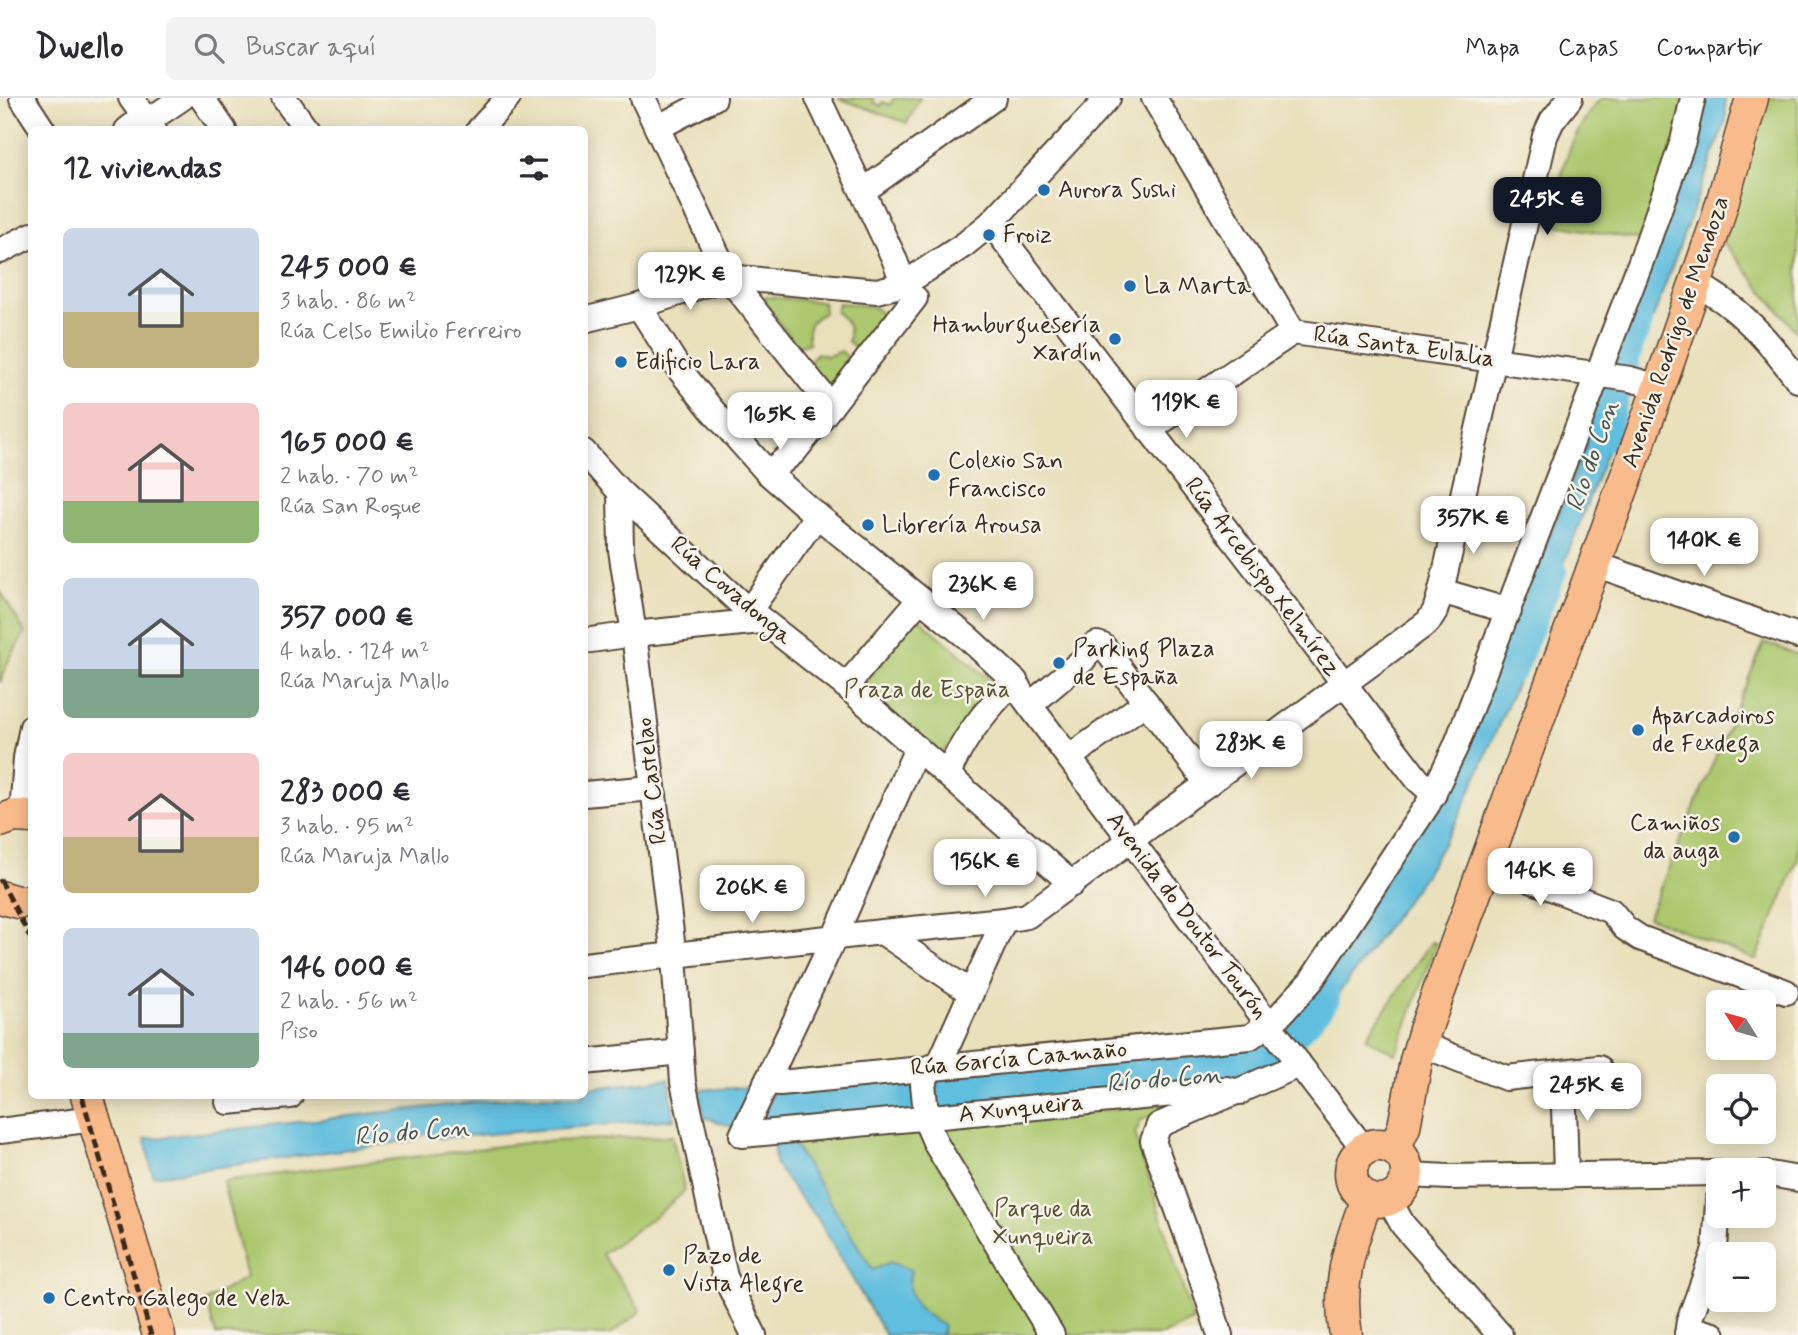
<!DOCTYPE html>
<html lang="es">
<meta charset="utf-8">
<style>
:root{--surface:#fff;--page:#f2f2f3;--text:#2b2b33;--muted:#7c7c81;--line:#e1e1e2;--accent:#111827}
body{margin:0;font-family:Mynerve,sans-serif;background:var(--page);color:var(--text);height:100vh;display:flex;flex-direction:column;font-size:26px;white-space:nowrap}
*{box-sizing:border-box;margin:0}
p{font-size:23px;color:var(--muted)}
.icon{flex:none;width:38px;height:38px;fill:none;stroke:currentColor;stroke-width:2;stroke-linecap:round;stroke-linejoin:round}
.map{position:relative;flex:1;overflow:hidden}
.details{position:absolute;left:28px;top:28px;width:560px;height:973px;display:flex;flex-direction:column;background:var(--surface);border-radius:10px;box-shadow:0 4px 18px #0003}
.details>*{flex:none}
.needle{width:46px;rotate:307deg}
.controls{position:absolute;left:1706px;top:892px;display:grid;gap:14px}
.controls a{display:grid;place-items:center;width:70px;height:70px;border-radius:10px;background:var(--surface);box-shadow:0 4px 18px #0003;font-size:35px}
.price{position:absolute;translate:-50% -60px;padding:0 16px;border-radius:14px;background:#fff;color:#222;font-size:23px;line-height:46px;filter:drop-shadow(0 2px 4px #0008)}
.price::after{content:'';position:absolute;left:50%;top:42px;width:21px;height:16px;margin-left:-10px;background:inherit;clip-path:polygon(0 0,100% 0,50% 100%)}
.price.active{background:var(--accent);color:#fff}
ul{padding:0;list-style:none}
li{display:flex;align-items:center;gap:21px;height:175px;padding:0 35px}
li span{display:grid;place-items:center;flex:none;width:196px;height:140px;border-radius:10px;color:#555}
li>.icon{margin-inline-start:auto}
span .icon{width:84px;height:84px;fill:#fffc;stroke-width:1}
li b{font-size:30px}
h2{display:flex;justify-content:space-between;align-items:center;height:84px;padding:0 35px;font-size:30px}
header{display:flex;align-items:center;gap:42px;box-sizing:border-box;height:98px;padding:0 35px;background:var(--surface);border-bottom:2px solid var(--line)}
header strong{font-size:33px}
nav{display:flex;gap:38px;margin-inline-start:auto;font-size:24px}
.search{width:490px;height:63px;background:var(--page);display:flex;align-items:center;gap:18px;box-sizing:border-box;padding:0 24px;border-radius:10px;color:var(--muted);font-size:26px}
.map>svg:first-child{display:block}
.green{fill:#acc76d;stroke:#747846;stroke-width:2}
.water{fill:#60bede;stroke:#4e747e;stroke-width:2}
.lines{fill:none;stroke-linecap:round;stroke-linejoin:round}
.river{stroke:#60bede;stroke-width:32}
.minor-casing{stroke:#554536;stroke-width:28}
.major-casing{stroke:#554536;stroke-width:35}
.minor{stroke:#fff;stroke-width:24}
.major{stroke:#fabb8c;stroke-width:32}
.rail{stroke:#3b2a1e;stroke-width:5;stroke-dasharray:10 5;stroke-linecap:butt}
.poi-dot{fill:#1f6fb2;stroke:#f7f3e8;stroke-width:2.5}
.labels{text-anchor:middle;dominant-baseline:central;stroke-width:5;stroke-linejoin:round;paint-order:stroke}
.poi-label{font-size:24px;fill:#3b2a1e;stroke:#f7f3e8;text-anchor:start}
.street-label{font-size:24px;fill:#3b2a1e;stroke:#f7f3e8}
.park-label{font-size:24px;fill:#575132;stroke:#f7f3e8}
.water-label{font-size:26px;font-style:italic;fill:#465658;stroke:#f7f3e8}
</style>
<header>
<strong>Dwello</strong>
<div class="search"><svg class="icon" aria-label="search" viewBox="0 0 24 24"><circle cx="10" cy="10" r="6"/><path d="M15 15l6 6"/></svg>Buscar aquí</div>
<nav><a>Mapa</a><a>Capas</a><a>Compartir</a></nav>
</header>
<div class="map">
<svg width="1798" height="1237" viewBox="0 0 1798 1237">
<rect width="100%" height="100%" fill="#f7f3e8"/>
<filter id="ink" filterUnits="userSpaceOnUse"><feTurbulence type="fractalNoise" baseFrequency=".0143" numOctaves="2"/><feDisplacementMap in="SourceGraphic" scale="14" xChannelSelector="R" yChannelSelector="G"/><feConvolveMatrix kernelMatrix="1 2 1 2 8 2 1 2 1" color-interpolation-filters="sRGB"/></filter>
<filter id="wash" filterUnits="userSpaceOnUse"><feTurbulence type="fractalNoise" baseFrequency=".00686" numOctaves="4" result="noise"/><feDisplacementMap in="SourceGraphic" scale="28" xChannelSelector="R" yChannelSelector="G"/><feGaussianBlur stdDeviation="1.57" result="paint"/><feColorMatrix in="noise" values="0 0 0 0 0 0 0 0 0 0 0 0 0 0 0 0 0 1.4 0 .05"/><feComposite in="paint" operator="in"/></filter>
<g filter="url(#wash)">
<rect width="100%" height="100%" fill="#e9e0bc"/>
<g class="green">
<path d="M838,0H874L873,4L881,8L883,4L890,7L894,0H920L907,25Z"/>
<path d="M1601,0H1693L1642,142L1549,126C1561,78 1567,38 1601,0Z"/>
<path d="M1763,0H1798V236L1723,144Z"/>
<path d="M767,199L823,204L824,215C809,222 806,230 809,245L798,249L761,201Z"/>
<path d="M839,205C891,208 890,213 858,252L848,244C852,229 846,222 835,213Z"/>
<path d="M841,253L850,261L828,289L808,264L817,255L828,258Z"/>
<path d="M0,493L25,534L8,564L0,585Z"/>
<path d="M909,512L1004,594L937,660L858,598Z"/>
<path d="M1764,544L1798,557V761L1756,862L1648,819Z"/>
<path d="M1431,844L1436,845L1396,956L1366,940Z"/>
<path d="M1187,1004L1141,1022L1135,1035L1193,1223L1162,1237H912L789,1039Z"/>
<path d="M672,1038L685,1093L662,1113L602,1156L641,1213L610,1237H216L206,1203L246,1179L223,1083L532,1044Z"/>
</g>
<g class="water">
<path d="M1705,0H1725L1726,22L1647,236L1631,266L1612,263L1648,173L1698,35Z"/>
<path d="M1602,297L1623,302L1616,330L1544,517L1522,507L1587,344Z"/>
<path d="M1515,525L1539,533L1460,717L1424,778L1304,943L1287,921L1353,840Z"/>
<path d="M1255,944L1275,968L1253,980L938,1016L936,977Z"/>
<path d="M917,979L920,1016L757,1031L774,991Z"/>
<path d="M669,981L674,1021L440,1040L426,1035L414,1042L153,1078L145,1041L528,998H584L585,991Z"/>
<path d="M751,989L733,1029L704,1019L699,992Z"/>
<path d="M789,1039L873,1172L890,1164L911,1172C903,1201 921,1215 944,1228L941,1237H885L817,1119L796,1095L775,1066L774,1050L778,1041Z"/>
</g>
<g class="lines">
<g class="river">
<path d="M1602,339L1628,246L1637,224"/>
<path d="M1511,570L1551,472"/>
<path d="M1230,977C1267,958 1300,933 1324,900"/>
</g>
</g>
</g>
<g filter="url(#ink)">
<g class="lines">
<g class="minor-casing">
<g id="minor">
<path d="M22,0L43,32"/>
<path d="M131,0L154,32"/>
<path d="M202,0L224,32"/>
<path d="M284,0L307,32"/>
<path d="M643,0L728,179L831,308L915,200"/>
<path d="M818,0L893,158L904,186"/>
<path d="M1154,0L1293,234L1630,281L1659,289"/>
<path d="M148,23L182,0"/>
<path d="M657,30L714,0"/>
<path d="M127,32L145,18"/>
<path d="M479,32L508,0"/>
<path d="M863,93L994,0"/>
<path d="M991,125L1418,682L1434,696"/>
<path d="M0,153L32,137"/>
<path d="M1695,186C1738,206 1769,244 1798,282"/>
<path d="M639,208L679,271L712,312L768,375L808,410L967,539L1015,583L1022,597L1270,928L1364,1051"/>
<path d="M584,222L639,208L728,179L877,193L904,186L964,147L991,125L1108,0"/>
<path d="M1149,332L1293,234"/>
<path d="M584,354L620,394L739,504L846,588L1072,786"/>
<path d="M768,375L794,354L831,308"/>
<path d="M620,394L621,452L634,536L674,859L683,984L725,1179L754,1237"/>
<path d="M1595,466L1798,538"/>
<path d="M1441,493L1509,513"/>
<path d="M749,513L817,417"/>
<path d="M584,543L634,536L761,523"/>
<path d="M846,588L920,501"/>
<path d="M1030,607L1083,562L1093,548L1097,546L1103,548L1208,686"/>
<path d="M917,650L834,840L742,1037L1226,991L1240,994"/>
<path d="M1077,654L1146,604"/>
<path d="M948,676C962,642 988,609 1015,583"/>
<path d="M584,696L653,690"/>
<path d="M22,717L26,660L32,629"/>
<path d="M1486,765L1611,813L1625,830L1640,840L1786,894"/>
<path d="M882,834L970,894"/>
<path d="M584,867L882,834L1004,822L1027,818L1428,524L1435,513L1441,493L1545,38L1552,23L1570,0"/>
<path d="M1421,946L1506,980L1599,970"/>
<path d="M584,964L681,954"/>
<path d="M931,969L923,986L927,1025L936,1046L1052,1237"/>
<path d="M938,969L1004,822"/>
<path d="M1563,974L1566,1078"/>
<path d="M766,984L780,985L1250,939L1280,917L1311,883L1428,706L1456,648L1641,163L1683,43L1693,0"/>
<path d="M228,1004L290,998"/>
<path d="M0,1033L94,1021"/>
<path d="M1764,1075L1798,1081"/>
<path d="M1408,1077L1449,1079L1718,1075"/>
<path d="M1389,1102L1403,1127L1500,1237"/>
<path d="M1687,1236L1699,1233L1713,1237"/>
<path d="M1220,1237L1193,1154L1153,1043L1159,1027L1299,967"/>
<path d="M1687,1237L1689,1223L1715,1152L1718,1103"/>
</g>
</g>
<g class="major-casing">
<g id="major">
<path d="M0,723L14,718L32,719"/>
<path d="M0,799L17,804L32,803"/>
<path d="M87,998L159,1237"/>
<circle cx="1379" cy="1075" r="28"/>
<path d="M1394,1051L1404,1029L1416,963L1425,932L1667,267L1716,126L1752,0"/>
<path d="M1346,1237C1337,1186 1349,1148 1367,1101"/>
</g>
</g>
<use href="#minor" class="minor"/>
<use href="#major" class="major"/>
<g class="rail">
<path d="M0,781L32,843"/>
<path d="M82,998L151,1237"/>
</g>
</g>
</g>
<g class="poi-dot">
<circle cx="1044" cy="92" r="7"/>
<circle cx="989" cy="137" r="7"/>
<circle cx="1130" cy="188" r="7"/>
<circle cx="1115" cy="241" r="7"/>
<circle cx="621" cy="264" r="7"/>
<circle cx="934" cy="377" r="7"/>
<circle cx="868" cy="427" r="7"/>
<circle cx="1059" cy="565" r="7"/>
<circle cx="1638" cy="632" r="7"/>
<circle cx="1734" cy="739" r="7"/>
<circle cx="669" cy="1172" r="7"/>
<circle cx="49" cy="1200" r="7"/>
</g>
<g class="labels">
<g class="poi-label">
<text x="1058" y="92">Aurora Sushi</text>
<text x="1003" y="137">Froiz</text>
<text x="1144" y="188">La Marta</text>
<text x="1101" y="227" text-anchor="end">Hamburguesería<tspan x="1101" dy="28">Xardín</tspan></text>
<text x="635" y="264">Edificio Lara</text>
<text x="948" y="363">Colexio San<tspan x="948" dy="28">Francisco</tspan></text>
<text x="882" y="427">Librería Arousa</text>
<text x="1073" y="551">Parking Plaza<tspan x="1073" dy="28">de España</tspan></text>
<text x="1652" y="618">Aparcadoiros<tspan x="1652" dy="28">de Fexdega</tspan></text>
<text x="1720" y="725" text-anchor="end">Camiños<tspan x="1720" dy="28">da auga</tspan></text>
<text x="683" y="1158">Pazo de<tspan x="683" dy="28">Vista Alegre</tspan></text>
<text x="63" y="1200">Centro Galego de Vela</text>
</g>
<g class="street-label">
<text transform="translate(1676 234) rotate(-71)">Avenida Rodrigo de Mendoza</text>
<text transform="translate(1404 249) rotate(8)">Rúa Santa Eulalia</text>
<text transform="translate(1262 479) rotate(53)">Rúa Arcebispo Xelmírez</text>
<text transform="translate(731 493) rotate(41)">Rúa Covadonga</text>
<text transform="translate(652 683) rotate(-97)">Rúa Castelao</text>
<text transform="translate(1187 818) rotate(53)">Avenida do Doutor Tourón</text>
<text transform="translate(1019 961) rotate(-5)">Rúa García Caamaño</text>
<text transform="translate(1021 1011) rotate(-6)">A Xunqueira</text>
</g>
<g class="park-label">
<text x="927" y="592">Praza de España</text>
<text x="1043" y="1111">Parque da<tspan x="1043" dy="28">Xunqueira</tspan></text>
</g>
<g class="water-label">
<text transform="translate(1593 358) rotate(-71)">Río do Con</text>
<text transform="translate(1164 982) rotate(-5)">Río do Con</text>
<text transform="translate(412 1035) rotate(-5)">Río do Con</text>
</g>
</g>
</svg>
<div class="controls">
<a><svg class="needle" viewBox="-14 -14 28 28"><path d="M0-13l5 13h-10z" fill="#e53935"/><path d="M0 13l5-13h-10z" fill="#7c7c81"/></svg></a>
<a><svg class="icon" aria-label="locate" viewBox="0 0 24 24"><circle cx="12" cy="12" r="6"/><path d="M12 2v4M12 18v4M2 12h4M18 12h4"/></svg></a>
<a>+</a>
<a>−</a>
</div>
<b class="price active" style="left:1547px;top:139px">245K €</b>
<b class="price" style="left:690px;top:214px">129K €</b>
<b class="price" style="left:1186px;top:342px">119K €</b>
<b class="price" style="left:780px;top:354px">165K €</b>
<b class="price" style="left:1473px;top:458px">357K €</b>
<b class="price" style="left:1704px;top:480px">140K €</b>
<b class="price" style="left:983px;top:524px">236K €</b>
<b class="price" style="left:1251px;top:683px">283K €</b>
<b class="price" style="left:985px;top:801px">156K €</b>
<b class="price" style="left:1540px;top:810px">146K €</b>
<b class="price" style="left:752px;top:827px">206K €</b>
<b class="price" style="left:1587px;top:1025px">245K €</b>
<section class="details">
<h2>12 viviendas<svg class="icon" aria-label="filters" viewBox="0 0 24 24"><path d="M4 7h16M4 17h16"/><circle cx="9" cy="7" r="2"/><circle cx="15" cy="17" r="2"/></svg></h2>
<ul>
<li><span style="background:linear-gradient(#c9d6e8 60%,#c2b280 0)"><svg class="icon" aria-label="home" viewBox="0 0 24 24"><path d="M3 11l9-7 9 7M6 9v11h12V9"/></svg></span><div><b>245 000 €</b><p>3 hab. · 86 m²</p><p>Rúa Celso Emilio Ferreiro</p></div></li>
<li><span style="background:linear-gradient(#f6c9c9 70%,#8fb573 0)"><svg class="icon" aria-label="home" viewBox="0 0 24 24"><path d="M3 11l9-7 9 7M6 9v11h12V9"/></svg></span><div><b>165 000 €</b><p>2 hab. · 70 m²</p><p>Rúa San Roque</p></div></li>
<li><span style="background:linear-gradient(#c9d6e8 65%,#7fa58c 0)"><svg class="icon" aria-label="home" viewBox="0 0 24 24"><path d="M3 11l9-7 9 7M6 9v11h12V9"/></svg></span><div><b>357 000 €</b><p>4 hab. · 124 m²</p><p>Rúa Maruja Mallo</p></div></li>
<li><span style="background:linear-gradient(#f6c9c9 60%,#c2b280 0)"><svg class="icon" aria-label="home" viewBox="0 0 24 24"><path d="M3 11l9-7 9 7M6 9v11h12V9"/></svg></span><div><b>283 000 €</b><p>3 hab. · 95 m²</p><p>Rúa Maruja Mallo</p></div></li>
<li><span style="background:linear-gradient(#c9d6e8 75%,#7fa58c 0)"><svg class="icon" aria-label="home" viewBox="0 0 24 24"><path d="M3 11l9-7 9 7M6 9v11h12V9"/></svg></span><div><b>146 000 €</b><p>2 hab. · 56 m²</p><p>Piso</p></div></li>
</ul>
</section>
</div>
